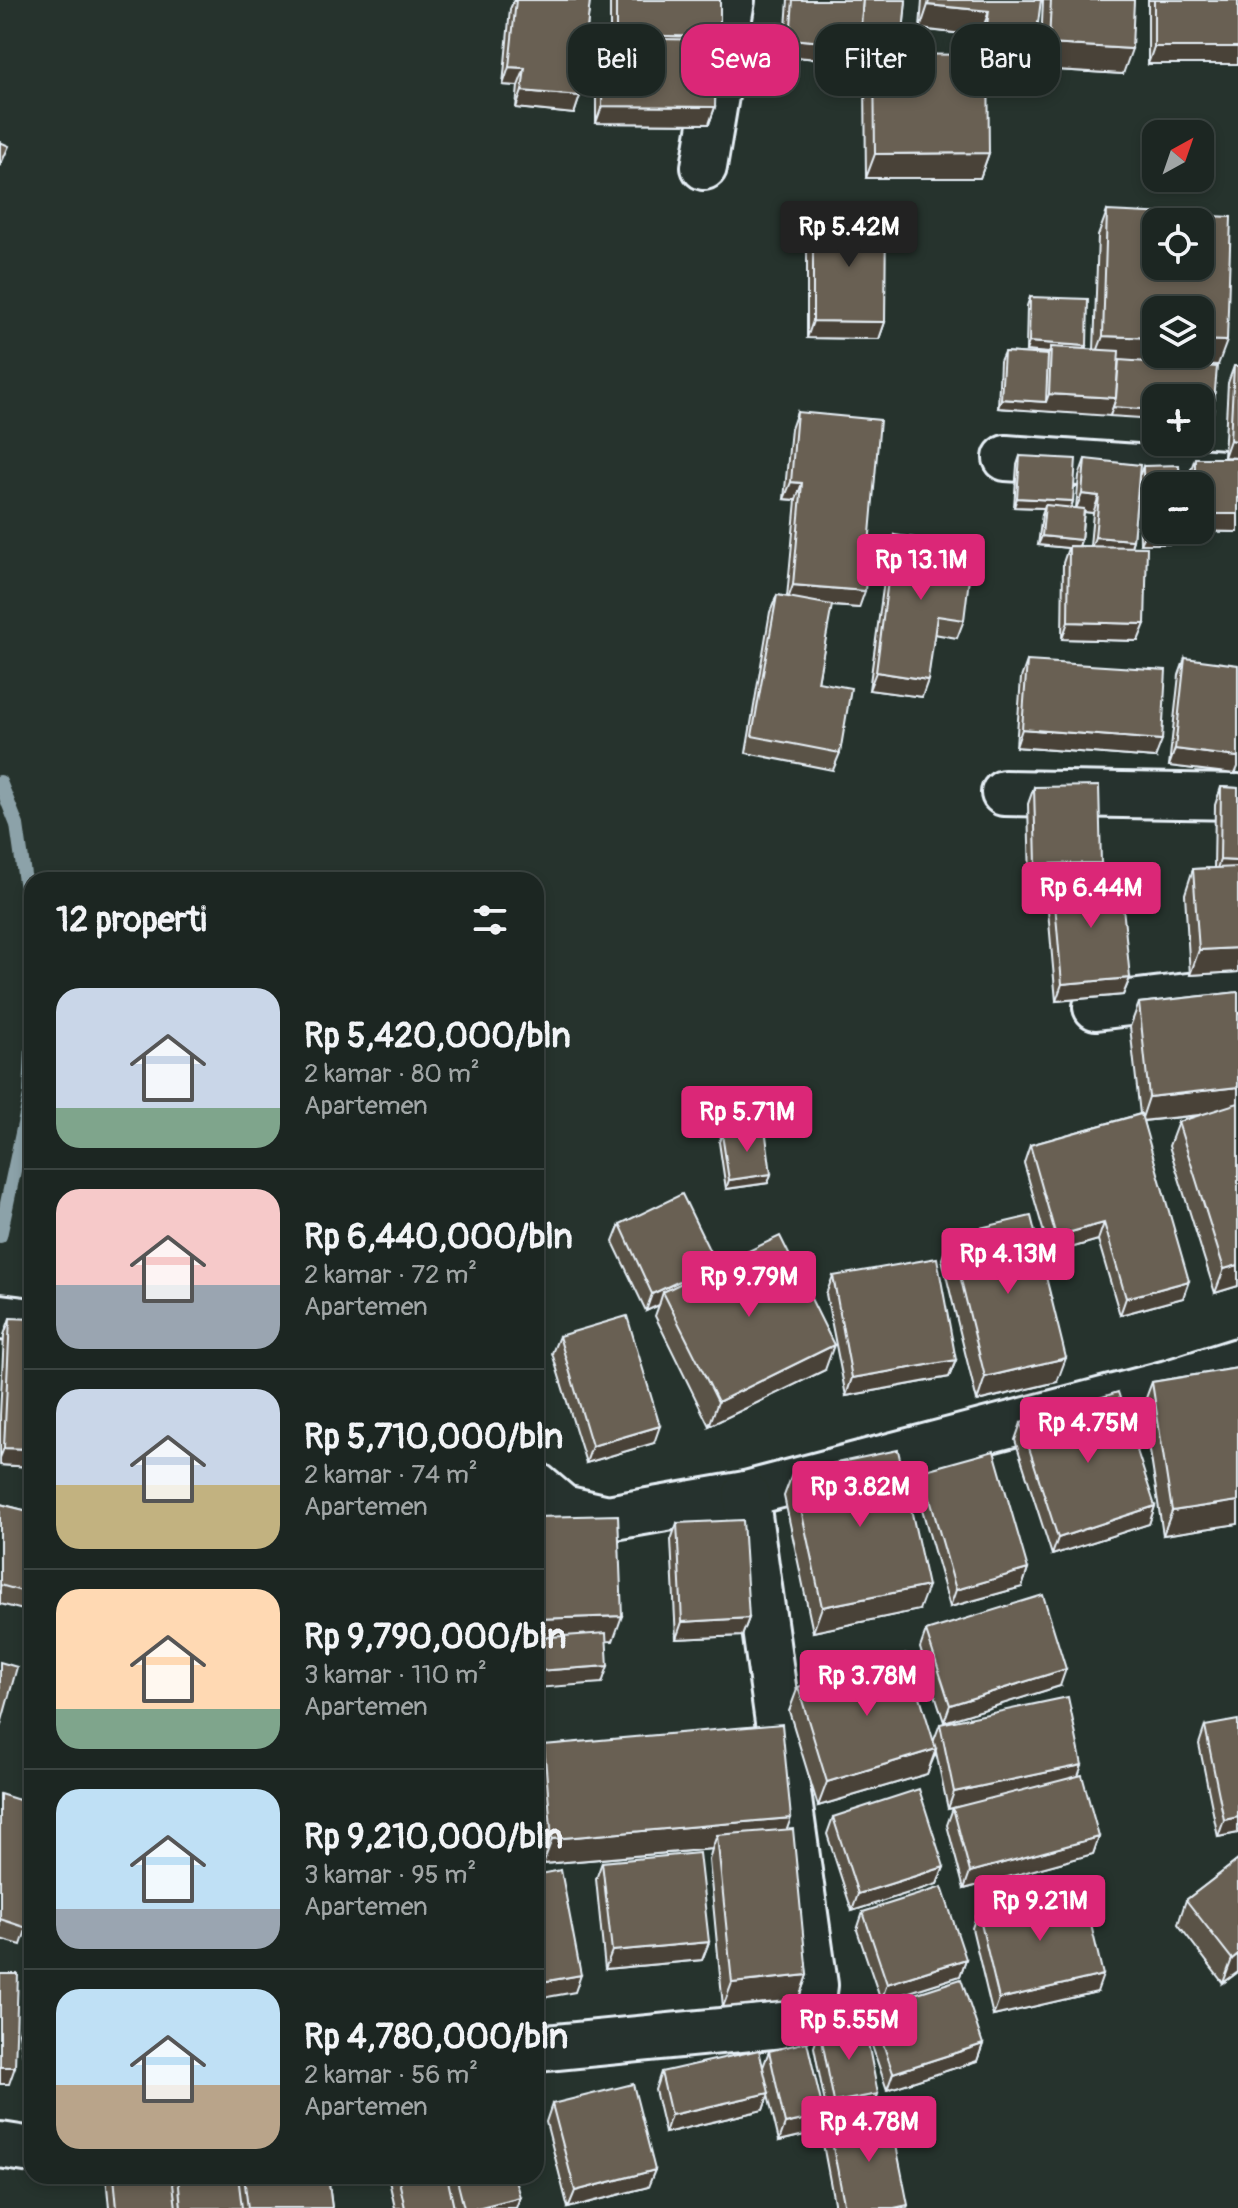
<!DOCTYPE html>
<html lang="id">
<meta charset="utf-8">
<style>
:root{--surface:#1c2622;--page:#29322f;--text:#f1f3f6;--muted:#a0a5a5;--line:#3a4340;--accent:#db2777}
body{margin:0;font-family:Pangolin,sans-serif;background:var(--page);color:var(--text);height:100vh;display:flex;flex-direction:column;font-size:30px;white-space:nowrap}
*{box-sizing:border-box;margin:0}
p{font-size:26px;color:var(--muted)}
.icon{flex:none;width:44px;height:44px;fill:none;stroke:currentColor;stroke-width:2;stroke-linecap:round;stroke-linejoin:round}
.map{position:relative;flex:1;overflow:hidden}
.details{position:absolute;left:24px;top:872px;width:520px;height:1312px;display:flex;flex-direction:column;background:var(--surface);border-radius:24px;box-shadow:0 4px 12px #0003,0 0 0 2px var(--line)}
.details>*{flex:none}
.guide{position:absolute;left:568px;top:24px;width:550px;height:72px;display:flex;gap:16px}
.needle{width:52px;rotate:40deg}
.fabs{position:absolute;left:1142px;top:120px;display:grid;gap:16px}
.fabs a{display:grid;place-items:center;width:72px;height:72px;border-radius:16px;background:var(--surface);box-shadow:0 4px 12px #0003,0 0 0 2px var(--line);font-size:40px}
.price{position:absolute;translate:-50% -68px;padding:0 18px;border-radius:8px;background:var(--accent);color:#fff;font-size:26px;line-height:52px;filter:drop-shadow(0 2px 4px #0008)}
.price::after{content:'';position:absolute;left:50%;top:48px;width:24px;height:18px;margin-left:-12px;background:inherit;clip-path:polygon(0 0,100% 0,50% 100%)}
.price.selected{background:#222;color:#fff}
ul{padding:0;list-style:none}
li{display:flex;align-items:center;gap:24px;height:200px;padding:0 32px}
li+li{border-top:2px solid var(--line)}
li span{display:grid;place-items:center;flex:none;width:224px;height:160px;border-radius:24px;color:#555}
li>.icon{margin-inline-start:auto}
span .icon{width:96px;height:96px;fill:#fffc;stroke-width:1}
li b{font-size:34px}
h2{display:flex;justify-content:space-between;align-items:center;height:96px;padding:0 32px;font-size:34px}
.pill{padding:0 28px;border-radius:24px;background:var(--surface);box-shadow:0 4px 12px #0003,0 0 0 2px var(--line);font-size:28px;line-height:72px}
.pill.selected{background:var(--accent);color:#fff}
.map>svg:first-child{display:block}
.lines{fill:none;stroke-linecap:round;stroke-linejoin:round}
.stream{stroke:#8ca2a9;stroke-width:14}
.minor-casing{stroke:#e8f1f8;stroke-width:50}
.minor{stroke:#26332d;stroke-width:44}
.wall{fill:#5a5347;stroke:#e8f1f8;stroke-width:2;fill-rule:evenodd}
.shaded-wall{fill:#4a4339;stroke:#e8f1f8;stroke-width:2}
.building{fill:#696052;stroke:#e8f1f8;stroke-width:2;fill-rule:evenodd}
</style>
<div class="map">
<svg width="1238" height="2208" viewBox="0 0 1238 2208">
<rect width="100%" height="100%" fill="#26332d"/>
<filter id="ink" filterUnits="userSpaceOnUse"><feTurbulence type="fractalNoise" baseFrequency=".0125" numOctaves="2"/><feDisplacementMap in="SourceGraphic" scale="16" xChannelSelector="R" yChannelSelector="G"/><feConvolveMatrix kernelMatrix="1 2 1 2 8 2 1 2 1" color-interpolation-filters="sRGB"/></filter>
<g filter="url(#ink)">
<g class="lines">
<g class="stream">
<path d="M0,782L17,825L32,931"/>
<path d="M0,1236L30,1096L32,1046"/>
</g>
<g class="minor-casing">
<g id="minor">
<path d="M704,167L732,0"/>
<path d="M1006,458L1238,474"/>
<path d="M1004,793L1238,797"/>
<path d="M1096,1007L1238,990"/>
<path d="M0,1317L32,1321"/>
<path d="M536,1485L563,1508L608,1518L746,1494L1168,1383L1238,1361"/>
<path d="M536,2049L792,2024L812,2008L815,1985L746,1494"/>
<path d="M0,2145L32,2150"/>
</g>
</g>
<use href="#minor" class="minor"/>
</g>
<g class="wall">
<path d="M514,0H590L580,96L574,114L516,108L518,86L503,85L510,9Z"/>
<path d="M610,0H720V37L716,47L715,107L709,124L596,123V56L603,38H610Z"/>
<path d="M788,0H906L901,54L989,153L980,178H866L865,79L870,64L855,63L856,53L853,62L784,56Z"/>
<path d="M922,0H1041L1028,55L978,49L980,36L920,29Z"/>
<path d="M1043,0H1134L1123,74L1040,69Z"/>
<path d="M1148,0H1238L1148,64Z"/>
<path d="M1107,211L1218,365L1167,363L1213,413L1210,422L998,408L1000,361L1004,352L1048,355L1049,353L1026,351L1027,306L1030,297L1085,349L1094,350L1098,236Z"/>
<path d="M813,217L885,322L879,339L807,338V234Z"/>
<path d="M1234,366L1238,458L1224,457L1228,383Z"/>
<path d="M797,412L859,608L831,606L818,682L840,753L833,770L746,753L770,612L777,595L787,597L796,500L784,499L791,429Z"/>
<path d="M1020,456L1073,501L1071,508H1076L1079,476L1085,459L1140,474L1143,466L1180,535L1177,544H1140L1139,476L1133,540L1131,547L1138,641L1062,639L1063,563L1068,548L1038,545L1042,514L1044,508L1014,507L1017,465ZM1084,512L1093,513L1090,546H1079L1081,540Z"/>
<path d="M1195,458H1238V532L1188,531L1200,530V486H1188L1189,475Z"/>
<path d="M894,535L964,620L957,638L934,634L922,697L869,690L888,552Z"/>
<path d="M1185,658L1235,774L1169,766L1179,675Z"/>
<path d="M1027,661L1155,758L1016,747L1021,678Z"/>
<path d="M1034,787L1101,863L1096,878L1130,978L1123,995L1056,1001L1047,899L1053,881L1064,880L1030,881L1028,804Z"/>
<path d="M1221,787L1238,788V972L1190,975L1185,894L1193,869L1214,868L1215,805Z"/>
<path d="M1238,992V1286L1215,1293L1169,1146L1178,1122L1201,1115L1143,1121L1183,1298L1120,1315L1098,1240L1050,1254L1024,1163L1030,1145L1140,1114L1130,1027L1139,1003Z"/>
<path d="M722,1134L771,1174L768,1183L726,1189L719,1142Z"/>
<path d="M620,1224L715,1267L825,1370L709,1426L655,1316L659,1305L646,1311L613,1242Z"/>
<path d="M950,1235L1057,1382L977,1401L942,1259Z"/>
<path d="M833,1276L956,1360L949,1377L846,1396L826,1294Z"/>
<path d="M10,1318L32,1467L0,1465V1415L4,1335Z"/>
<path d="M559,1336L654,1443L586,1463L552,1353Z"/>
<path d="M1238,1368V1524L1163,1535L1143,1406L1152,1382Z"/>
<path d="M1021,1423L1155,1506L1149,1524L1052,1555L1015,1440Z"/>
<path d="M922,1471L1028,1569L1022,1587L950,1607L916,1488Z"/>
<path d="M793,1472L919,1610L813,1632L784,1496Z"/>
<path d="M0,1504L32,1512V1608L31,1612L0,1604Z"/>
<path d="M677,1523L749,1618L742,1636L676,1639L671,1540Z"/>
<path d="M926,1631L1060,1686L944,1722L920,1648Z"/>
<path d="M798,1687L934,1740L940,1724L1078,1776L1099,1837L1093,1854L964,1889L947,1825L953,1808L961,1806L948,1809L936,1752L927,1774L818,1806L789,1711Z"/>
<path d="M1205,1726L1238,1833L1218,1837L1199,1744Z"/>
<path d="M544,1745L787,1829L807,1975L798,2000L723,2007L709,1860L712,1849L543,1864L536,1783V1766Z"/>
<path d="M0,1794L32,1912L21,1945L0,1939Z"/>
<path d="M833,1817L944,1867L937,1884L852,1911L827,1834Z"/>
<path d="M1238,1860V1972L1223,1983L1178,1924L1186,1900Z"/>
<path d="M602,1862L709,1942L702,1960L605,1969L596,1879Z"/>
<path d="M978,1911L1097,1992L993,2016L972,1928Z"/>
<path d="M863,1912L966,1959L960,1976L881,2001L857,1930Z"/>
<path d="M871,2008L983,2044L977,2061L887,2090L865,2025Z"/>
<path d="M32,2014V2110L19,2032L25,2015Z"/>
<path d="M820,2030L878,2094L872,2111L828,2119L814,2047Z"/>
<path d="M769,2051L817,2132L779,2141L768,2095L763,2110L665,2133L655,2090L661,2072L763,2067Z"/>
<path d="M552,2104L648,2187L568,2208L546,2122Z"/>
<path d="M829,2127L908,2205L907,2208H835L823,2144Z"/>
<path d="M106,2176H328L332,2208H109Z"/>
<path d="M388,2176H514L516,2208H395Z"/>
</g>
<g class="shaded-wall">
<path d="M928,5L989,11L980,36L920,29Z"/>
<path d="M987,25L1037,31L1028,55L978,49Z"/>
<path d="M616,35L720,37L713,54L610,53Z"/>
<path d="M790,39L859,45L853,62L784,56Z"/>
<path d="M1049,44L1132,49L1123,74L1040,69Z"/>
<path d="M1154,47H1238V64H1148Z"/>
<path d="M859,54L873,56L870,64L855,63Z"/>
<path d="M509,67L525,68L518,86L503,85Z"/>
<path d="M522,91L580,96L574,114L516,108Z"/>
<path d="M602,106L715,107L709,124L596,123Z"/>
<path d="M989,153L980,178H866L875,154Z"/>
<path d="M813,321L885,322L879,339L807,338Z"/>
<path d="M1103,336L1156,338V354H1200V340L1227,341L1218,365L1094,360Z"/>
<path d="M1029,342L1087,346L1083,355L1051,347L1049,353L1026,351Z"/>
<path d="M1049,394L1116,398L1110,416L998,408L1001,399L1046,402Z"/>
<path d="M1113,407L1156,410V419L1110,416Z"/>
<path d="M1200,412L1213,413L1210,422H1200Z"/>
<path d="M1230,440L1238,441V458L1224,457Z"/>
<path d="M791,482L802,483L796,500L784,499Z"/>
<path d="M1082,494L1099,496L1093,513L1075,511Z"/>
<path d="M1017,498L1073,501L1070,510L1045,505L1044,508L1014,507Z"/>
<path d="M1200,514H1238V532L1188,531L1200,530Z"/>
<path d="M1144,535H1180L1177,544H1140Z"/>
<path d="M1042,536L1081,540L1078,549L1038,545Z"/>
<path d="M1095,537L1133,540L1127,558L1089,554Z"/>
<path d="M793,585L865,591L859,608L787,602Z"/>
<path d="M1068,622L1145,624L1138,641L1062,639Z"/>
<path d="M876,672L928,680L922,697L869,690Z"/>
<path d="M1022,729L1162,740L1155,758L1016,747Z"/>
<path d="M1175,749L1238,757V767L1235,774L1169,766Z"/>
<path d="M1220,860L1238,861V878L1214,877Z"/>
<path d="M1101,863L1095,880L1030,881L1036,864Z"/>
<path d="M1238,948V972L1190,975L1199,950Z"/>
<path d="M1130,978L1123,995L1056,1001L1062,984Z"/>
<path d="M1238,1087V1111L1141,1121L1149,1097Z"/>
<path d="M771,1174L768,1183L726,1189L729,1180Z"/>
<path d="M1104,1223L1098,1240L1050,1254L1056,1236Z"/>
<path d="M716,1264L709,1281L663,1292L659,1305L646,1311L652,1294Z"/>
<path d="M1238,1265V1286L1215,1293L1224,1269Z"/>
<path d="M1189,1281L1183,1298L1120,1315L1126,1298Z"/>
<path d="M834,1345L825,1370L709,1426L718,1402Z"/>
<path d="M1066,1358L1057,1382L977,1401L985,1377Z"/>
<path d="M956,1360L949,1377L846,1396L852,1378Z"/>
<path d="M660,1426L654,1443L586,1463L592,1446Z"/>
<path d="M4,1448L32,1449V1467L0,1465V1458Z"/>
<path d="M1238,1501V1524L1163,1535L1172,1511Z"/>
<path d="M1155,1506L1149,1524L1052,1555L1058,1538Z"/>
<path d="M1028,1569L1022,1587L950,1607L956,1590Z"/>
<path d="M928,1586L919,1610L813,1632L822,1607Z"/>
<path d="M622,1616L613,1641L536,1643V1619Z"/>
<path d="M749,1618L742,1636L676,1639L682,1622Z"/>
<path d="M608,1666L602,1683L536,1688V1671Z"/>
<path d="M1066,1669L1060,1686L944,1722L950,1705Z"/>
<path d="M936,1749L927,1774L818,1806L827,1782Z"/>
<path d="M1082,1765L1076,1782L948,1809L954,1792Z"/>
<path d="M1238,1817V1833L1218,1837L1224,1820Z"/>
<path d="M791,1818L782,1843L717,1835L712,1849L543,1864L552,1839Z"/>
<path d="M1099,1837L1093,1854L964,1889L970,1872Z"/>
<path d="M944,1867L937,1884L852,1911L858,1894Z"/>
<path d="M709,1942L702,1960L605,1969L612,1951Z"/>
<path d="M1238,1954V1972L1223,1983L1232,1959Z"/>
<path d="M966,1959L960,1976L881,2001L887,1984Z"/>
<path d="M581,1975L575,1992L536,1999V1983Z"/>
<path d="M807,1975L798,2000L723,2007L732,1983Z"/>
<path d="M1103,1975L1097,1992L993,2016L999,1999Z"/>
<path d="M983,2044L977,2061L887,2090L893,2073Z"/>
<path d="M0,2067H15L9,2084H0Z"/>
<path d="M769,2093L763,2110L665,2133L671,2115Z"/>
<path d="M878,2094L872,2111L828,2119L834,2102Z"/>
<path d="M824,2115L817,2132L779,2141L785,2124Z"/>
<path d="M655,2170L648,2187L568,2208L575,2191Z"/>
<path d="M520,2197L516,2208H477Z"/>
</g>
<g class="building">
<path d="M516,0H590L580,96L522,91L525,68L509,67Z"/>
<path d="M616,0H720V37L616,35Z"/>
<path d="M793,0H863L859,45L790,39Z"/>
<path d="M863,0H906L901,55L874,54V56L859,54Z"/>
<path d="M929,0H1041L1037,31L987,25L989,11L928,5Z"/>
<path d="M1051,0H1134L1132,49L1049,44Z"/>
<rect x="1154" y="0" width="84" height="47"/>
<path d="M603,38L716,40L715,107L602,106Z"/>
<path d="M874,54L988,55L989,153L875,154Z"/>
<path d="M0,142L9,146L0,166Z"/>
<path d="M1107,211L1231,217L1227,341L1200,340V310H1156V338L1103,336ZM1156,222H1200V266H1156Z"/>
<path d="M813,217L886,218L885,322L813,321Z"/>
<path d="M1030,297L1088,299L1087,346L1029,342Z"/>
<path d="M1051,347L1119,351L1116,398L1049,394Z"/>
<path d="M1004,352L1048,355L1046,402L1001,399Z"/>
<path d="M1119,360L1217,367L1213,413L1200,412V398H1156V410L1113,407L1116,398Z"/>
<path d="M1234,366H1238V441L1230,440Z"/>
<path d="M797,412L880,420L865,591L793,585L802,483L791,482Z"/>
<path d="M1020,456L1076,459L1073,501L1017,498Z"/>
<path d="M1195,458H1238V514H1200V486H1195Z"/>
<path d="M1085,459L1140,465L1133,540L1095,537L1099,496L1082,494Z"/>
<path d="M1179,465L1180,486H1156V530H1180V535H1144L1143,466Z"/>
<path d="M1045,505L1084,509L1081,540L1042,536Z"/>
<path d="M894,535L973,546L964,620L937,616L928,680L876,672Z"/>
<path d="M1069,546L1147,547L1145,624L1068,622Z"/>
<path d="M777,595L832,605L818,682L851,688L840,753L752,736Z"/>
<path d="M1185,658L1238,665V757L1175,749Z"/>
<path d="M1027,661L1166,670L1162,740L1022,729Z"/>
<path d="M1099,786L1101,863L1036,864L1034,787Z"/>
<path d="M1221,787L1238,788V861L1220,860Z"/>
<path d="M1238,867V948L1199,950L1193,869Z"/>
<path d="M1120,876L1130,978L1062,984L1053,881Z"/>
<path d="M1238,992V1087L1149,1097L1139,1003Z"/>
<path d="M1238,1103V1265L1224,1269L1178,1122Z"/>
<path d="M1141,1114L1189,1281L1126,1298L1104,1223L1056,1236L1030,1145Z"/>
<path d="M765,1128L771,1174L729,1180L722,1134Z"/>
<path d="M682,1194L716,1264L652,1294L620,1224Z"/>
<path d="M1031,1216L1066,1358L985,1377L950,1235Z"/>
<path d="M780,1236L834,1345L718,1402L663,1292Z"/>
<path d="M937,1258L956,1360L852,1378L833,1276Z"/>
<path d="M627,1316L660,1426L592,1446L559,1336Z"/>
<path d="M10,1318L32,1319V1449L4,1448Z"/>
<path d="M1238,1368V1501L1172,1511L1152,1382Z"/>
<path d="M1118,1392L1155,1506L1058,1538L1021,1423Z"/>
<path d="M898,1450L928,1586L822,1607L793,1472Z"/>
<path d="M994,1451L1028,1569L956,1590L922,1471Z"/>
<path d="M0,1504L32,1512V1594L0,1585Z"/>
<path d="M618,1515L622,1616L536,1619V1517Z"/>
<path d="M743,1520L749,1618L682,1622L677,1523Z"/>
<path d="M1043,1595L1066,1669L950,1705L926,1631Z"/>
<path d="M606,1633L608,1666L536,1671V1638Z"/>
<path d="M907,1654L936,1749L827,1782L798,1687Z"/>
<path d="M0,1662L17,1667L0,1728Z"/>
<path d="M1068,1697L1082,1765L954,1792L940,1724Z"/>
<path d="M1238,1720V1817L1224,1820L1205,1726Z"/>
<path d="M782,1724L791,1818L552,1839L544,1745Z"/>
<path d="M1082,1775L1099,1837L970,1872L953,1808Z"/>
<path d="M919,1789L944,1867L858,1894L833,1817Z"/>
<path d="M0,1794L32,1804V1912L27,1928L0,1919Z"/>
<path d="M793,1829L807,1975L732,1983L717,1835Z"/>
<path d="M699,1853L709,1942L612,1951L602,1862Z"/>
<path d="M1238,1860V1954L1232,1959L1186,1900Z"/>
<path d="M561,1870L581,1975L536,1983V1875Z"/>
<path d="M942,1887L966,1959L887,1984L863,1912Z"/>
<path d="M1082,1887L1103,1975L999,1999L978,1911Z"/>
<path d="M0,1974H18L15,2067H0Z"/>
<path d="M961,1979L983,2044L893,2073L871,2008Z"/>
<path d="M32,2014V2055L25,2015Z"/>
<path d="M864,2022L878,2094L834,2102L820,2030Z"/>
<path d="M807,2042L824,2115L785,2124L769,2051Z"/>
<path d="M759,2050L769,2093L671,2115L661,2072Z"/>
<path d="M633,2084L655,2170L575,2191L552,2104Z"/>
<path d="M890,2115L908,2205L894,2208H845L829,2127Z"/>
<path d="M114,2176H172L176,2208H117Z"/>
<path d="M178,2176H238L242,2208H181Z"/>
<path d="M244,2176H328L332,2208H248Z"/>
<path d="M398,2176H447L454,2208H405Z"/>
<path d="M456,2176H514L520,2197L477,2208H464Z"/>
</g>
</g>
</svg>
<div class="fabs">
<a><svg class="needle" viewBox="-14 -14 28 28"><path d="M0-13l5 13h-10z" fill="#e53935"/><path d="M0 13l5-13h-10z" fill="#a0a5a5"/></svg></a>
<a><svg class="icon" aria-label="locate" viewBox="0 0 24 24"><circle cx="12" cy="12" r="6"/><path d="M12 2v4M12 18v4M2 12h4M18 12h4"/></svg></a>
<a><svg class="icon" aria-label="layers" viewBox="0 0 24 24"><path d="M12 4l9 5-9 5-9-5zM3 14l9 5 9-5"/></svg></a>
<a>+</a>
<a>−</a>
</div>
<b class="price selected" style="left:849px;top:269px">Rp 5.42M</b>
<b class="price" style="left:921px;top:602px">Rp 13.1M</b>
<b class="price" style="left:1091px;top:930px">Rp 6.44M</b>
<b class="price" style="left:747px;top:1154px">Rp 5.71M</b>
<b class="price" style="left:1008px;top:1296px">Rp 4.13M</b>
<b class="price" style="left:749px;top:1319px">Rp 9.79M</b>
<b class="price" style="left:1088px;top:1465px">Rp 4.75M</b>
<b class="price" style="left:860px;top:1529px">Rp 3.82M</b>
<b class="price" style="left:867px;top:1718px">Rp 3.78M</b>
<b class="price" style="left:1040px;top:1943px">Rp 9.21M</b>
<b class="price" style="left:849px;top:2062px">Rp 5.55M</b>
<b class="price" style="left:869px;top:2164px">Rp 4.78M</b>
<div class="guide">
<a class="pill">Beli</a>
<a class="pill selected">Sewa</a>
<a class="pill">Filter</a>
<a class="pill">Baru</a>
</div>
<section class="details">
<h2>12 properti<svg class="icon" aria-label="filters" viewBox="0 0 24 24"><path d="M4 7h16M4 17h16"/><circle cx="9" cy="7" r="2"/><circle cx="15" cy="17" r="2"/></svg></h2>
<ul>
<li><span style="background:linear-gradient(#c9d6e8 75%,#7fa58c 0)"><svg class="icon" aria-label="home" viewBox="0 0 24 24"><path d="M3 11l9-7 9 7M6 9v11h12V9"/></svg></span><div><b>Rp 5,420,000/bln</b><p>2 kamar · 80 m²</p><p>Apartemen</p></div></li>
<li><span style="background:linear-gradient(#f6c9c9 60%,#9aa5b1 0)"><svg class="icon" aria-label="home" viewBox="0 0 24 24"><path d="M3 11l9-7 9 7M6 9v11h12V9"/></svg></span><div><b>Rp 6,440,000/bln</b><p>2 kamar · 72 m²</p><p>Apartemen</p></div></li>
<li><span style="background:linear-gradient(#c9d6e8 60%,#c2b280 0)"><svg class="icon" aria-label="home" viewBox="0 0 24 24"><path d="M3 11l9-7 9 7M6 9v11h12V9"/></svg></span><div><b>Rp 5,710,000/bln</b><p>2 kamar · 74 m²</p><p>Apartemen</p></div></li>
<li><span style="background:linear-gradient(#ffd9b3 75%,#7fa58c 0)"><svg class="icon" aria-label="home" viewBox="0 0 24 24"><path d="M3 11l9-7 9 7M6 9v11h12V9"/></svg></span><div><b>Rp 9,790,000/bln</b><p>3 kamar · 110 m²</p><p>Apartemen</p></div></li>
<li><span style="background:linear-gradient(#bfe0f5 75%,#9aa5b1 0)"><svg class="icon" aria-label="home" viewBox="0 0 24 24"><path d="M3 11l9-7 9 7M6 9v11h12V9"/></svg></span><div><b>Rp 9,210,000/bln</b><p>3 kamar · 95 m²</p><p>Apartemen</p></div></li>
<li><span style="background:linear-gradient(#bfe0f5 60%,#b9a48a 0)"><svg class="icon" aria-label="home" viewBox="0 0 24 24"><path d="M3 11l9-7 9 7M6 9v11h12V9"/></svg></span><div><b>Rp 4,780,000/bln</b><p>2 kamar · 56 m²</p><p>Apartemen</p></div></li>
</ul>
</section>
</div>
